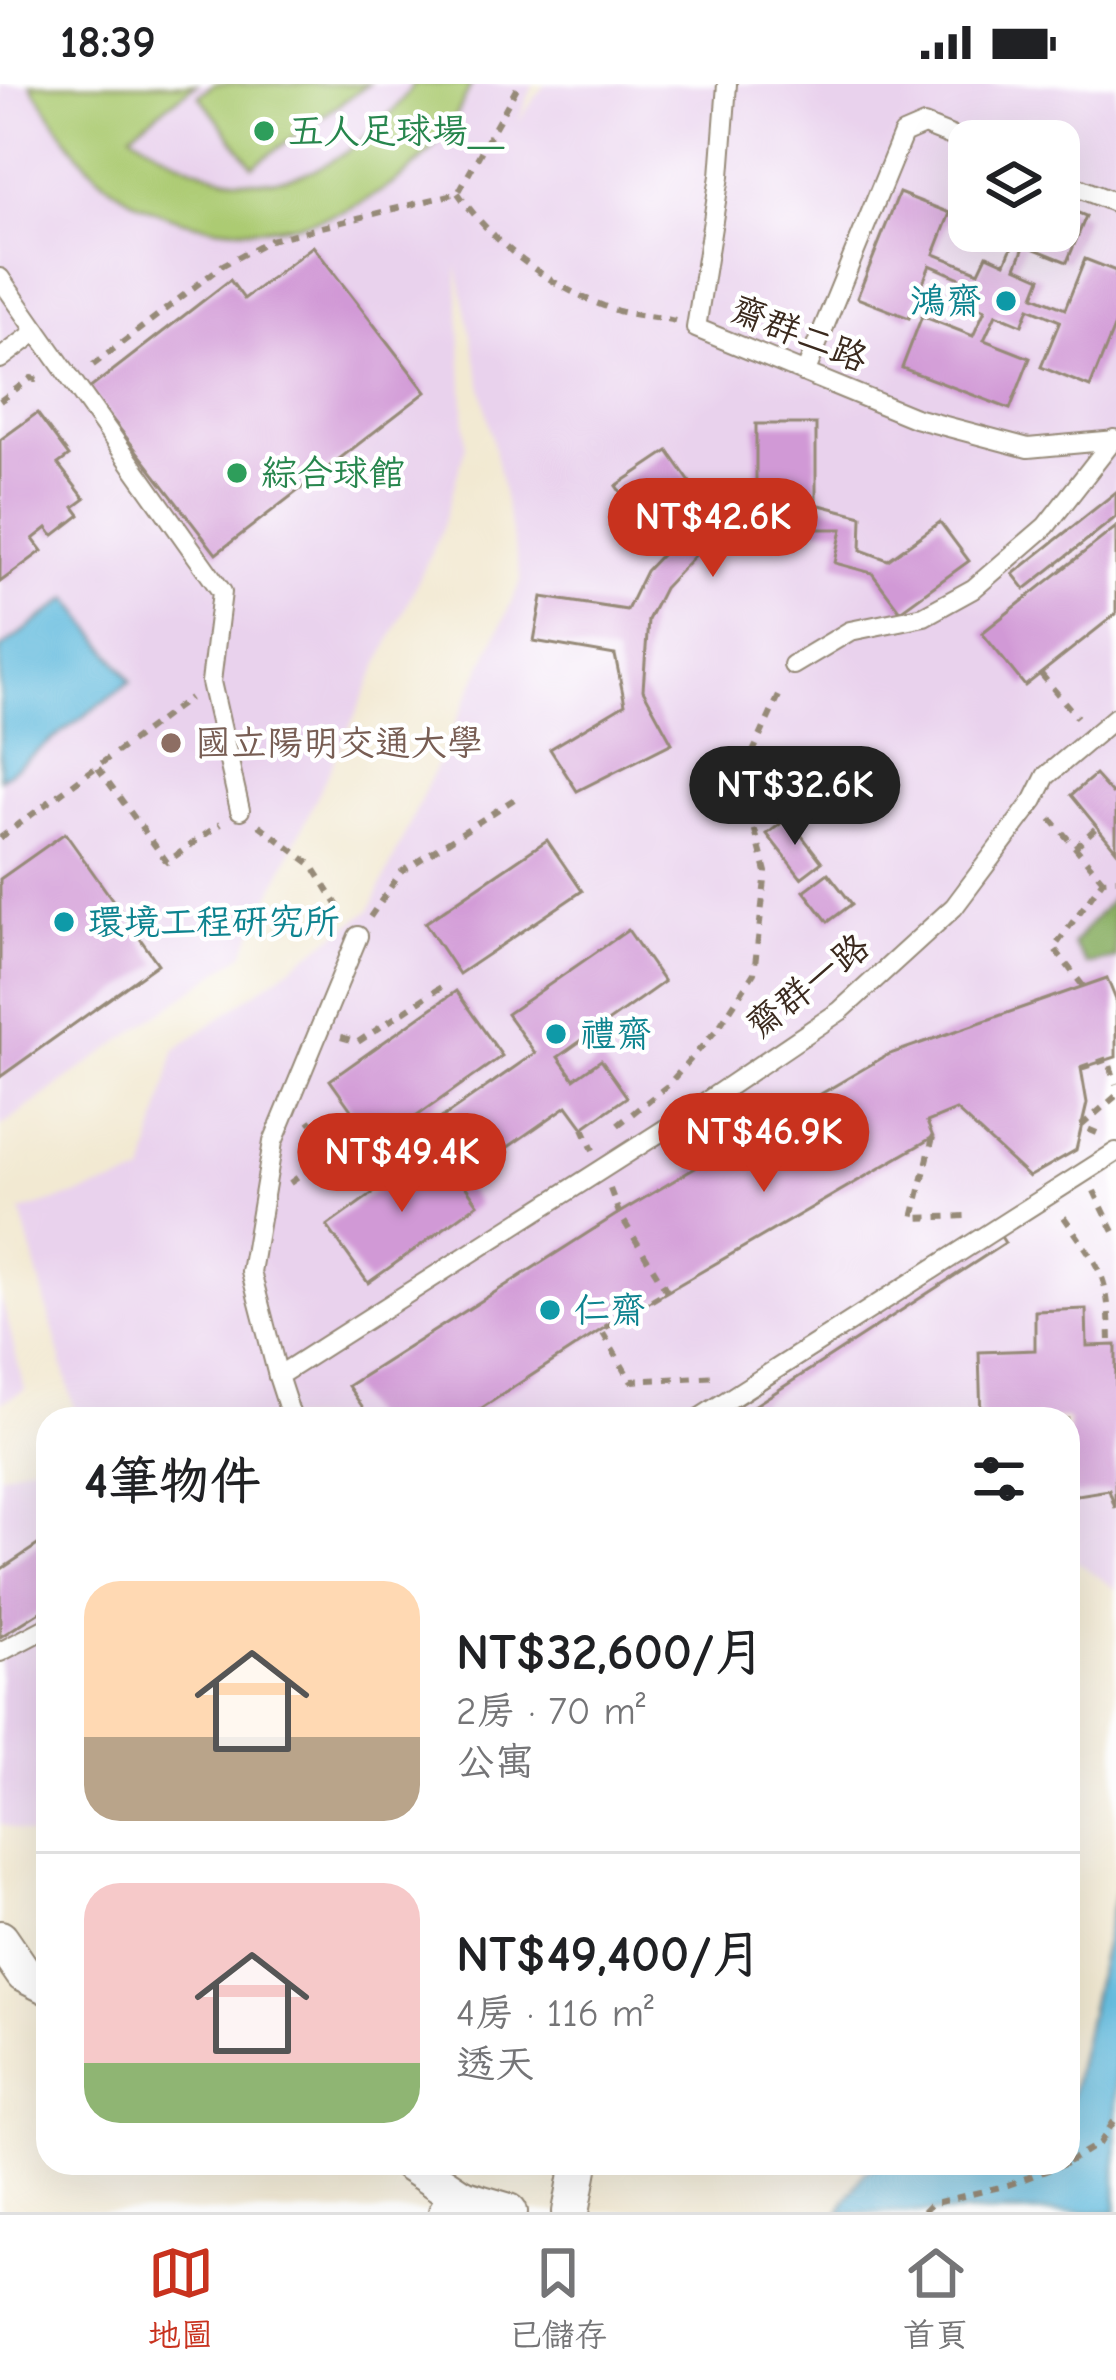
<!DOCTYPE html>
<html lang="zh-TW">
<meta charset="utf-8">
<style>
:root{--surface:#fff;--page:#f6f6f6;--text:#202124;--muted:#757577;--line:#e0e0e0;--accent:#c8321e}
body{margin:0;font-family:"Comic Neue","LXGW WenKai TC",sans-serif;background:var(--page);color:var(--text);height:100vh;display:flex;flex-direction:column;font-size:45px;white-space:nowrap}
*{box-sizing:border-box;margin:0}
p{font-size:39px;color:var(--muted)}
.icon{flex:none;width:66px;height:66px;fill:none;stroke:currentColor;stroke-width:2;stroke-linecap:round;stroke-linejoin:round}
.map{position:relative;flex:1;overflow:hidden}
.sheet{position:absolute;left:36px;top:1323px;width:1044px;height:768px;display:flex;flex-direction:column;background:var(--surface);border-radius:36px;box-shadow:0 12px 48px #0002}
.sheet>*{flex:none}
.buttons{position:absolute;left:948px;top:36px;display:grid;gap:24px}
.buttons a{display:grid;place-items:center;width:132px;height:132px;border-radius:24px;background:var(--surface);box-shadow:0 12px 48px #0002;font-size:60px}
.price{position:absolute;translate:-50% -102px;padding:0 27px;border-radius:42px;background:var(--accent);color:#fff;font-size:39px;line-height:78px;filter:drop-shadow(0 3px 6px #0008)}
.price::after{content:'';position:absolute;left:50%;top:72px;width:36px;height:27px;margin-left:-18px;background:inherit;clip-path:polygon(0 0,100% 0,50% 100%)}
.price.active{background:#222;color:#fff}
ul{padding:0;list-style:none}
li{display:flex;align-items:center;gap:36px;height:300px;padding:0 48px}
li+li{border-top:3px solid var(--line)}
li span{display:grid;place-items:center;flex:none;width:336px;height:240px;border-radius:36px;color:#555}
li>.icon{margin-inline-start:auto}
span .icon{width:144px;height:144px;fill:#fffc;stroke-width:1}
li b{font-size:51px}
h2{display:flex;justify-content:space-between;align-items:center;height:144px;padding:0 48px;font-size:51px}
.status{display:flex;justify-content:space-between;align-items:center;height:84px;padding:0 60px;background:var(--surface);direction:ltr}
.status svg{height:33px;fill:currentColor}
.tab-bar{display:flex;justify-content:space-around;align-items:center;height:168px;border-top:3px solid var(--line);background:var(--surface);font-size:33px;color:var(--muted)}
.tab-bar a{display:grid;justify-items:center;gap:6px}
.tab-bar .active{color:var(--accent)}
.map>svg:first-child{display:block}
.built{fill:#e9d2ed;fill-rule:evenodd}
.green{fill:#accb72;stroke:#747a48;stroke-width:3}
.forest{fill:#89af64;stroke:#626c41;stroke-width:3}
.water{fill:#60badd;stroke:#4e727e;stroke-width:3}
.building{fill:#d199d6}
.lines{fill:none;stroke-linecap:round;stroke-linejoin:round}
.service-casing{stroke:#968a78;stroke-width:22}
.minor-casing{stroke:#968a78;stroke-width:40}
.path{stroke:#968a78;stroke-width:6;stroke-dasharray:9 9;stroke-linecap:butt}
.service{stroke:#fff;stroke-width:18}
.minor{stroke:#fff;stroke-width:36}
.leisure-dot{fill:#2e9e5b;stroke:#fff;stroke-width:4.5}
.culture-dot{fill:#0f9aa8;stroke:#fff;stroke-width:4.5}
.education-dot{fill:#8d6e63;stroke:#fff;stroke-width:4.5}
.labels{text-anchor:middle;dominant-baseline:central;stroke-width:9;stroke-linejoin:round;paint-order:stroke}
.leisure-label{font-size:36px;fill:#27864d;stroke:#fff;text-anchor:start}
.culture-label{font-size:36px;fill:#0d838f;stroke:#fff;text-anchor:start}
.street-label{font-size:36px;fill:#3b2a1e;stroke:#fff}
.education-label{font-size:36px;fill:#785e54;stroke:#fff;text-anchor:start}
</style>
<div class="status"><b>18:39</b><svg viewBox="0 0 49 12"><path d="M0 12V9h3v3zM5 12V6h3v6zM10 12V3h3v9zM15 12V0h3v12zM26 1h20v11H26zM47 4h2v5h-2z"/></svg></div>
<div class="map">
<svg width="1116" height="2128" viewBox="0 0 1116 2128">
<rect width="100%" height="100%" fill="#fff"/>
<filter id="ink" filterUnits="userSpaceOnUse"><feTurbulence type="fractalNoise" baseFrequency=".00833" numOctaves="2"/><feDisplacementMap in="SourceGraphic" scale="24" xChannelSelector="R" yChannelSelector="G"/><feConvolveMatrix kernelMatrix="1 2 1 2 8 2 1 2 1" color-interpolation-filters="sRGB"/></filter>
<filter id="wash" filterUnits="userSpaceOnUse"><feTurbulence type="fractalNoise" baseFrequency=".004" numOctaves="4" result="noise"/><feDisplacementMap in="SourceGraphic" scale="48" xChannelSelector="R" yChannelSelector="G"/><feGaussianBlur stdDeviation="2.7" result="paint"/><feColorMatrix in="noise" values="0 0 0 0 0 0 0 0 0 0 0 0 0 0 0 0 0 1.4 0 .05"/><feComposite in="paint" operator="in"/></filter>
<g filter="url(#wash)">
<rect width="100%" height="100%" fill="#f2e9d2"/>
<g class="built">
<path d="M0,0H534L518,38L545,0H1116V1505L1068,1471V1335H77L21,1127L144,1091L175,966L370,826L521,497L457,181L466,361L441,448L243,870L0,1043ZM969,57H1059V147H969Z"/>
<path d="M0,1209L25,1306L0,1319Z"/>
<path d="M48,1374V1757L0,1740V1391Z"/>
</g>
<g class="green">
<path d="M30,0H196L131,49C214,105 290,121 370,49C386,34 403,19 413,0H471C419,137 236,187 116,106C79,81 56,37 30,0Z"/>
<path d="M214,0H368L253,82L199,11Z"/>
</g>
<path class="forest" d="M1113,813L1116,874L1087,881L1073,860Z"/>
<g class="water">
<path d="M69,514L131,597L0,695V565Z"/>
<path d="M1116,1807V2128H839L865,2087L888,2079H1068V2025Z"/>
</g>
<g id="blocks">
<g class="building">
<path d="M899,109L950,129L934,170L979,188L987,171L1005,179L1014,158L989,147H1059V121L1086,132L1067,178L1025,161L1016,183L1041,194L1034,212L1065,225L1085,175L1116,187V239L1090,303L1041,283L1060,237L1029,224L1022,241L996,230L984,256L1030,274L1010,325L902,284L922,232L973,252L985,226L967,219L974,200L930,181L909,234L857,214Z"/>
<path d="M313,162L426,308L216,470L89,305L230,196L244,215Z"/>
<path d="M37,329L69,372L58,380L85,415L74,423L80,431L53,452L47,444L33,455L42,467L0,498V356Z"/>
<path d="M756,340H816V420L862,432L861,466L888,476L940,438L969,477L900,527L872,489L835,479L842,445H759L702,464L664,504L648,536L643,606L672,659L577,707L550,665L625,620L615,571L534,557L542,513L627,526L646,487L664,468L616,402L668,367L714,432L756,420Z"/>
<path d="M1116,408V433L1025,505L1013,490Z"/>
<path d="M1116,443V530L1025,602L982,549Z"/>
<path d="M1095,691L1112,710L1116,707V766L1071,711Z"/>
<path d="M788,734L822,778L801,794L767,750Z"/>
<path d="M65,749L158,880L0,993V795Z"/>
<path d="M547,756L582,807L459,890L425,839Z"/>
<path d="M828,789L852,820L828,838L804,807Z"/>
<path d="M628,846L664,898L558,973L574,995L601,976L627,1013L583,1044L567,1022L468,1091L433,1040L535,969L507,930Z"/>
<path d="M1107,894L1116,916V973L1081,984L1087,1019L1076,1066L1029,1093L956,1026L927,1038L933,1053L601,1246L465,1335H371L348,1302L619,1129L887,971Z"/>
<path d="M456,907L502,972L376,1061L330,996Z"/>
<path d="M437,1063L478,1120L368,1199L327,1142Z"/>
<path d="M1000,1151L1005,1159L734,1335H717Z"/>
<path d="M1086,1225L1087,1262L1116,1261L1115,1424L1109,1406L1078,1411L1068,1408V1335H981L979,1268L1035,1266V1227Z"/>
<path d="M48,1454V1523L0,1553V1486Z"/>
</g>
</g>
</g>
<g filter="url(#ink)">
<use href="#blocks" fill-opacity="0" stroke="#968a78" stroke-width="3"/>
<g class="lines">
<g class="service-casing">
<g id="service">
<path d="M727,0L720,92L696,244L915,334L1028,364L1116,356"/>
<path d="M1059,96L1116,119"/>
<path d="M0,194L37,247L0,275"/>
<path d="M37,247L222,508L211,598L240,726"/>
<path d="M806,287L903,50L924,41L969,59"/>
<path d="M793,581L850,547L924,532L973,505L1046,442L1114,355"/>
<path d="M278,1292L251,1188L273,1058L358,852"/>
<path d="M292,1335L278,1292L673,1040L840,927L954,823L1034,716L1046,692L1116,633"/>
<path d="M698,1335L1116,1068"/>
<path d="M0,1568L48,1543"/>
</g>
</g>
<g class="minor-casing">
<g id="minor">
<path d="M0,1855L24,1890L48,1902"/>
<path d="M409,2079L462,2114"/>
<path d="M447,2128L462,2114L509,2128"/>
<path d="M571,2128L580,2079"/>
</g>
</g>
<g class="path">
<path d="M458,109C495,163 556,207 618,227C637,232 657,232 675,237"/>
<path d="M93,281L223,181L270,156L458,109L519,0"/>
<path d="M0,317L31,294L39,296"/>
<path d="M1041,590L1077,633"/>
<path d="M98,684L167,778L220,740"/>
<path d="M1051,735L1103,796"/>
<path d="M259,741L312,781L343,830"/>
<path d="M0,754L190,614"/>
<path d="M1075,763L1097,743"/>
<path d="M370,833L401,788L519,712"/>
<path d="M1083,902L1054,864L1103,796L1116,795"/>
<path d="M341,953L358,958L447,899"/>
<path d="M1081,984L1108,975L1116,1000"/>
<path d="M618,1041L667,1002L719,943L754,889L766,788L741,694L782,605"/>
<path d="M583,1044L593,1066"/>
<path d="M1097,1049L1081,1042L1116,1012"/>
<path d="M933,1053L913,1134L966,1132"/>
<path d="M290,1099L334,1068L309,1036"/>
<path d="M610,1105L619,1129L667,1207L601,1246L631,1297L719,1292"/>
<path d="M1094,1107L1116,1152"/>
<path d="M1064,1133C1103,1189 1109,1191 1110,1261"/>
<path d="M1068,2078L1100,2059L1116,2034"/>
<path d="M923,2128L931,2120L1008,2101L1067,2079"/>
</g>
<use href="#service" class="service"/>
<use href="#minor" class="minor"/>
</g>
</g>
<g class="leisure-dot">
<circle cx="264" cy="47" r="12"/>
<circle cx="237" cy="389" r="12"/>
</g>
<g class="culture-dot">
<circle cx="1006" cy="217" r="12"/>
<circle cx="64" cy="838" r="12"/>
<circle cx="556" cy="950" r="12"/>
<circle cx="550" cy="1226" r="12"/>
</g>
<circle class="education-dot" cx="171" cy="659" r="12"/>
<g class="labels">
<g class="leisure-label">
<text x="288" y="47">五人足球場＿</text>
<text x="261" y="389">綜合球館</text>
</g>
<g class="culture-label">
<text x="982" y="217" text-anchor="end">鴻齋</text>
<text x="88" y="838">環境工程研究所</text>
<text x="580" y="950">禮齋</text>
<text x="574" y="1226">仁齋</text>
</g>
<g class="street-label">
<text transform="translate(799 250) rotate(22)">齋群二路</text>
<text transform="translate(808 902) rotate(-38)">齋群一路</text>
</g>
<g class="education-label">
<text x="195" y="659">國立陽明交通大學</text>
</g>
</g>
</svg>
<div class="buttons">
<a><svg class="icon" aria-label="layers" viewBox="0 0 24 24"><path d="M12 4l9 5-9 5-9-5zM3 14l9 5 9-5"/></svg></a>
</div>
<b class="price" style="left:713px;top:496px">NT$42.6K</b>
<b class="price active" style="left:795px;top:764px">NT$32.6K</b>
<b class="price" style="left:764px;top:1111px">NT$46.9K</b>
<b class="price" style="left:402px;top:1131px">NT$49.4K</b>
<section class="sheet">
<h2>4筆物件<svg class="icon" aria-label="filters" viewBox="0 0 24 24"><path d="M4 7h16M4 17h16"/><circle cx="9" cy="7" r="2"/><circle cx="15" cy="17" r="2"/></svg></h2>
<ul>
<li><span style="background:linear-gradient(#ffd9b3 65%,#b9a48a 0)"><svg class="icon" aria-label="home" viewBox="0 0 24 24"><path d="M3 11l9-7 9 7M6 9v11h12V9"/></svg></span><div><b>NT$32,600/月</b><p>2房 · 70 m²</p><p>公寓</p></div></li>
<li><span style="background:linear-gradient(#f6c9c9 75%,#8fb573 0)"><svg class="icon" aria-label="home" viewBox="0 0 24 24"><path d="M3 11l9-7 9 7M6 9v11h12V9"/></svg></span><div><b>NT$49,400/月</b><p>4房 · 116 m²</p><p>透天</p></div></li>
</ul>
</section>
</div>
<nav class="tab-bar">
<a class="active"><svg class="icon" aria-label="map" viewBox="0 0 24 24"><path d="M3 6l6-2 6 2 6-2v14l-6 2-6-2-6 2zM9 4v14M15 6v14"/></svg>地圖</a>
<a><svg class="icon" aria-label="saved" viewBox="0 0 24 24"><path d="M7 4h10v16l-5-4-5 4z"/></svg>已儲存</a>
<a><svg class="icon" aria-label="home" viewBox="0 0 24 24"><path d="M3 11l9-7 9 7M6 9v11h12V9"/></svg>首頁</a>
</nav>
